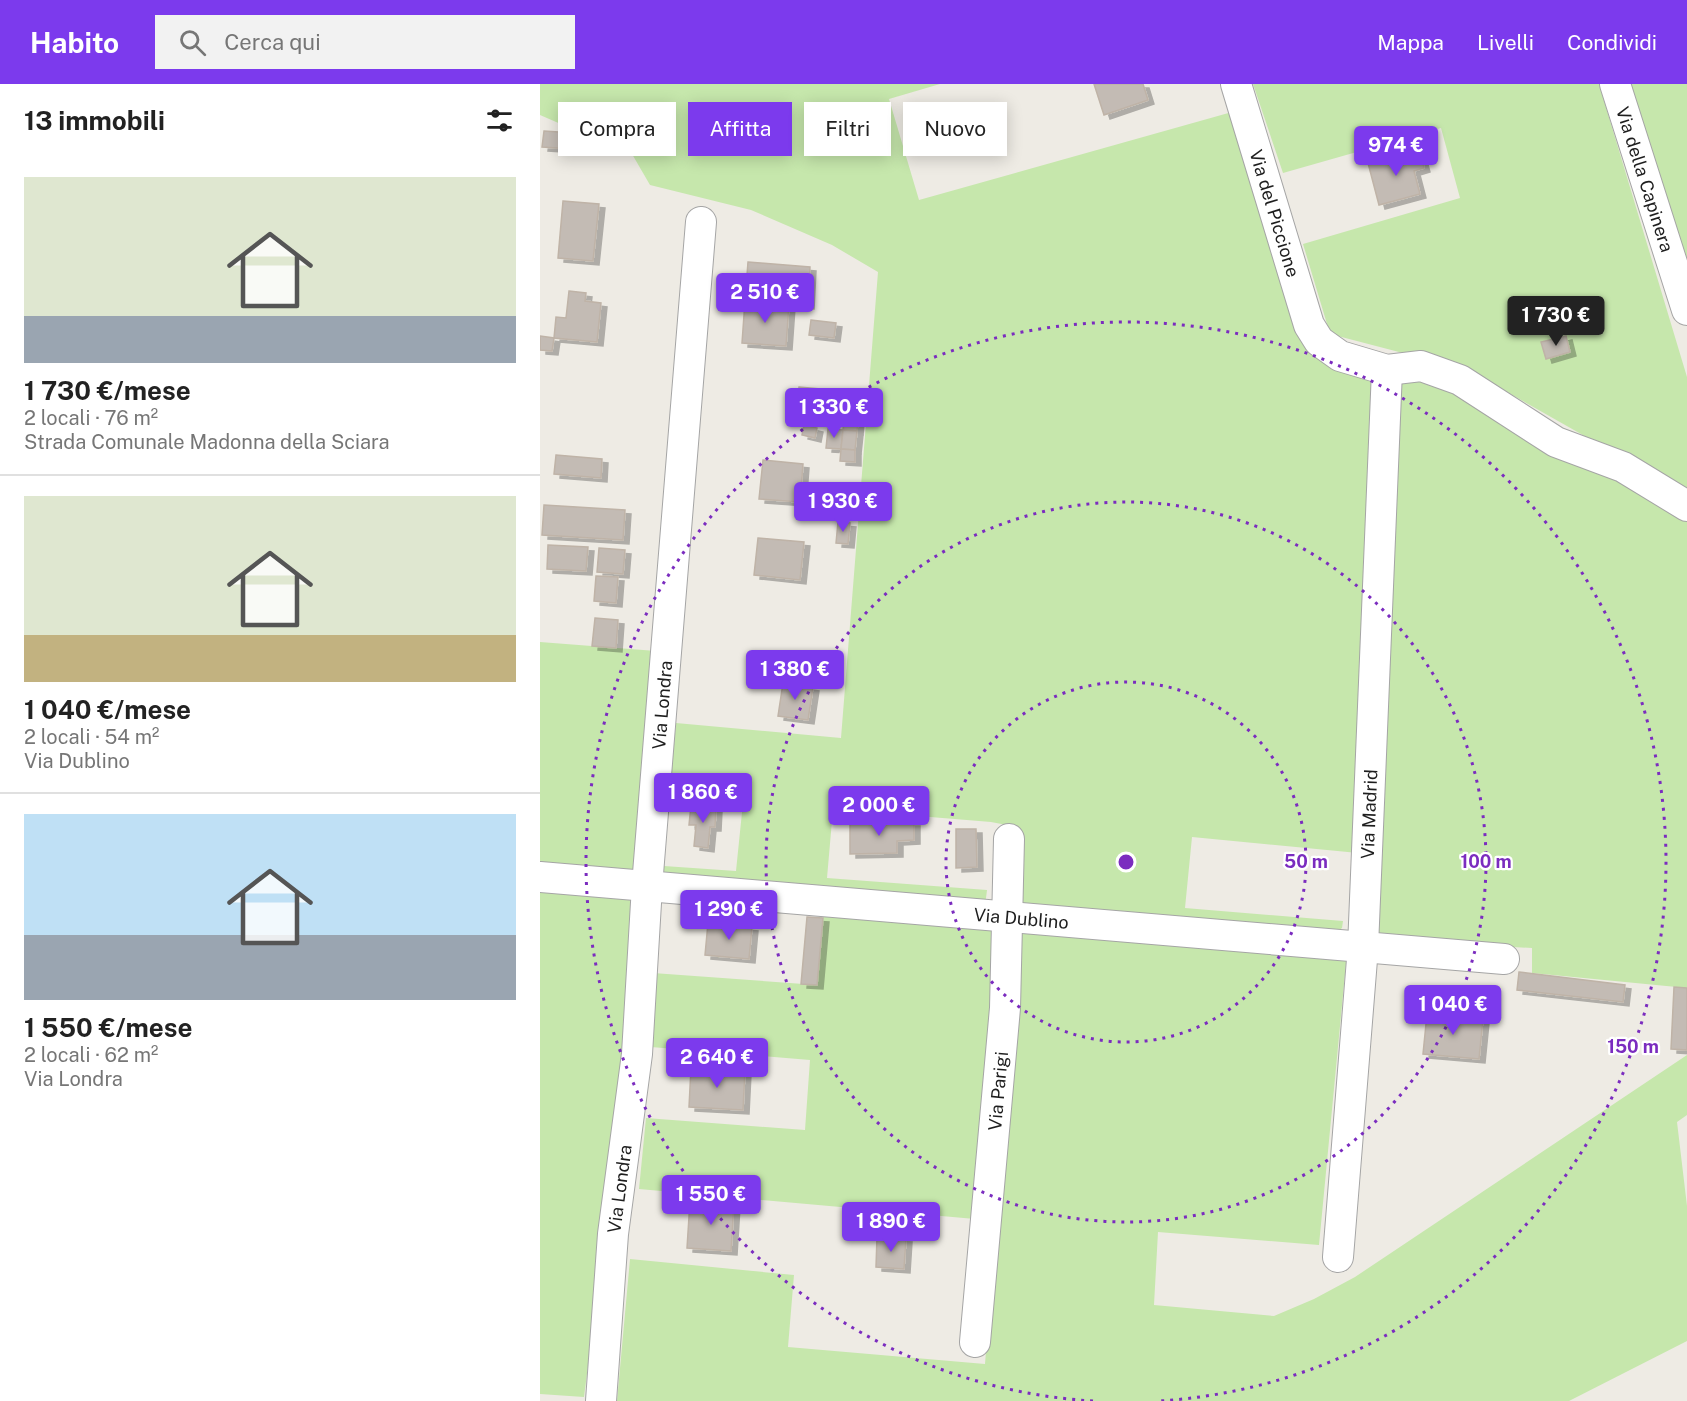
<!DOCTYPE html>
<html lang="it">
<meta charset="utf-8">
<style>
:root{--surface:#fff;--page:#f2f2f2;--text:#222;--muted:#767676;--line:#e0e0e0;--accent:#7c3aed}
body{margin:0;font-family:"Public Sans",sans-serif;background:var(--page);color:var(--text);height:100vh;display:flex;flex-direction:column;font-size:22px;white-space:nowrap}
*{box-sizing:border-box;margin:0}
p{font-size:20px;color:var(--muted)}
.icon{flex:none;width:33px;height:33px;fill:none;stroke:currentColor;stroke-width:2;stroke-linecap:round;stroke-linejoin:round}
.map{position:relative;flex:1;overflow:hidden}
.details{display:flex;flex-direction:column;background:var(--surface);width:540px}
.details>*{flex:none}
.guide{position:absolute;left:18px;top:18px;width:570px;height:54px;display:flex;gap:12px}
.price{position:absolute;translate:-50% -51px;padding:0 14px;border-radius:6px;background:var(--accent);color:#fff;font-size:20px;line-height:39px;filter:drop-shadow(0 2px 3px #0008)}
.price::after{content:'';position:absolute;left:50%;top:36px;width:18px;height:14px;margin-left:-9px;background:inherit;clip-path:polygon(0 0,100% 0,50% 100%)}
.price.selected{background:#222;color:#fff}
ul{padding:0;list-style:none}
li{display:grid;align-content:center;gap:12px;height:318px;padding:0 24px}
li+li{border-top:2px solid var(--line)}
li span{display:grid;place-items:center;height:186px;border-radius:0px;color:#555}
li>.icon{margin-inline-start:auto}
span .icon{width:108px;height:108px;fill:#fffc;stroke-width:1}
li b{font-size:26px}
h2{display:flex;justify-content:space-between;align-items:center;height:72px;padding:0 24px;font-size:26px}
.tag{padding:0 21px;border-radius:0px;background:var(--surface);box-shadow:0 3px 15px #0003;font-size:21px;line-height:54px}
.tag.selected{background:var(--accent);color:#fff}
header{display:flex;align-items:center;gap:36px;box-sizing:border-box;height:84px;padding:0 30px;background:var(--accent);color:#fff}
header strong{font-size:28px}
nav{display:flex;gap:33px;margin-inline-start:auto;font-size:21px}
.search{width:420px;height:54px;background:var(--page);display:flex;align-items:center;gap:15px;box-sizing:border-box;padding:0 21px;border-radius:0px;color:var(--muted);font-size:22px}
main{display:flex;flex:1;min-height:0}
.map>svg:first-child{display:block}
.grass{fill:#c6e7ac}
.building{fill:#c3bbb4;stroke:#bfb3a7;stroke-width:1.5;filter:url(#shadow)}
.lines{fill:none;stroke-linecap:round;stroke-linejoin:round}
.minor-casing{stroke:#a5a5a5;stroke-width:32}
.minor{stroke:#fff;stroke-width:30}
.ring{fill:none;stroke:#7b2cbf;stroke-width:3;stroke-dasharray:3 6}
.labels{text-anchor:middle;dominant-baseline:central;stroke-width:4.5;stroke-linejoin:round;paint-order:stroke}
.street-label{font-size:18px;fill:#1e1e1e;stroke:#fff}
.centre{fill:#7b2cbf;stroke:#fff;stroke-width:3}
.ring-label{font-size:18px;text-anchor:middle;font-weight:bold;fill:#7b2cbf;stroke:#fff;stroke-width:4.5;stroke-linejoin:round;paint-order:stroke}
</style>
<header>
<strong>Habito</strong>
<div class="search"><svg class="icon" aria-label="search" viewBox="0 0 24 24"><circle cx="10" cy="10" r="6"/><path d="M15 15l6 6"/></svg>Cerca qui</div>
<nav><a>Mappa</a><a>Livelli</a><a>Condividi</a></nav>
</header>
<main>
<section class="details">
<h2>13 immobili<svg class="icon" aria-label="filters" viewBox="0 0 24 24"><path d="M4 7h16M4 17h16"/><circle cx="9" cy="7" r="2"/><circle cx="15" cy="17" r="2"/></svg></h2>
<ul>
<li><span style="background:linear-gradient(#dfe7d0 75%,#9aa5b1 0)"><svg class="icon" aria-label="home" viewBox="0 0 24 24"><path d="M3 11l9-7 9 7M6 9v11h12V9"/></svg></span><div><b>1 730 €/mese</b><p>2 locali · 76 m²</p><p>Strada Comunale Madonna della Sciara</p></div></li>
<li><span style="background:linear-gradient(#dfe7d0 75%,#c2b280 0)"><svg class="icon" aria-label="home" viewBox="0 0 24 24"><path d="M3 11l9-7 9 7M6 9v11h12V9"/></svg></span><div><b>1 040 €/mese</b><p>2 locali · 54 m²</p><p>Via Dublino</p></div></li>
<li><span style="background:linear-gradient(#bfe0f5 65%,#9aa5b1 0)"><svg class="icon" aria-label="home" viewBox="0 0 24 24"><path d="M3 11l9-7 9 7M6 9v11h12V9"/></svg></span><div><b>1 550 €/mese</b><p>2 locali · 62 m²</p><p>Via Londra</p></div></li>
</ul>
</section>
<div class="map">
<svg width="1147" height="1317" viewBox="0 0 1147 1317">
<defs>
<filter id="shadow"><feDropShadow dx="6" dy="4" stdDeviation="0" flood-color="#0004"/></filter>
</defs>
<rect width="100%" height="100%" fill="#eeebe4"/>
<g class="grass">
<path d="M0,0H400L349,15L379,116L692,28L761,243L830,293L838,306L818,769L652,753L645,824L803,837L802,844L794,850L476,826L477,743L451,738L293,725L287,794L447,806L445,822L124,791V782L196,787L205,699L131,692L136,639L301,654L338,188L292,161L211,126L110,101L81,51L23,41L0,31Z"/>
<path d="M713,0H1059L1147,293V410L935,290L905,280L790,250L763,160L920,114L901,44L743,89Z"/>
<path d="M1091,0H1147V185Z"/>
<path d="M886,293L1051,382L1147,430V904L992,889V864L844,856L835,850L855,307L864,297Z"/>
<path d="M0,558L116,567L88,971L44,1313L0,1310Z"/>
<path d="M285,826L455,839L456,922L435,1135L99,1105L106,1034L265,1046L270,976L111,963L113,889L277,901L283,834Z"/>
<path d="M480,842L807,869L779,1161L618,1148L614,1221L734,1232L774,1215L815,1193L1147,971V1031L1137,1038L1147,1122V1257L1029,1317H77L90,1175L254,1191L248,1263L445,1280Z"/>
</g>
<g class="building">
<path d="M554,0H603L608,16L564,31Z"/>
<path d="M4,47L33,49L32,65L2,63Z"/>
<path d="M879,66L884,84L874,87L880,110L839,121L828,79Z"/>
<path d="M23,117L59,120L53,177L18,174Z"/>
<path d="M208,178L270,183L268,221L205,217Z"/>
<path d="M29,207L46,209L45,217L61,219L57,258L14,254L16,233L26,234Z"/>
<path d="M205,217L249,220L246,262L202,259Z"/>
<path d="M271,236L296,239L294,254L269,251Z"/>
<path d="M0,252L14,254L12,267L0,266Z"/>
<path d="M1026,252L1030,268L1006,275L1001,258Z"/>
<path d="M259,303L280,305L278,322L257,319Z"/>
<path d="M286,306L297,307L296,317H286Z"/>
<path d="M304,335L318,336L317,347L303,346Z"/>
<path d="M264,341L277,344L275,354L262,351Z"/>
<path d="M288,345L303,346L301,365L286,364Z"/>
<path d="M303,346L317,347L315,366L301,365Z"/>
<path d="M301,365L315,366V378L300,377Z"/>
<path d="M16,371L62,375L61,394L14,390Z"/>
<path d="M223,376L263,380L260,418L219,415Z"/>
<path d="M4,421L85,426L83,456L2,451Z"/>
<path d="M298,438L310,439L308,460L296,459Z"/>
<path d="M218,454L264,458L260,496L214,491Z"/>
<path d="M8,461L48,463L46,487L7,485Z"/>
<path d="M59,464L85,466L83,490L57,488Z"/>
<path d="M56,492L78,493L76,519L54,517Z"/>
<path d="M55,534L78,536L76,564L52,562Z"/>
<path d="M243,599L273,603L268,636L238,632Z"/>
<path d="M151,721L176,723L175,743H170L168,764L154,762L156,741H149Z"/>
<path d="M310,738H374V756L357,757V769L310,770Z"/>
<path d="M416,745H436L437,783L416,784Z"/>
<path d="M267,833L283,834L277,901L261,900Z"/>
<path d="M168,839L212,843L209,875L165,871Z"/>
<path d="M979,888L1085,901L1083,918L977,906Z"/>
<path d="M1134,903L1147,904V966L1131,965Z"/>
<path d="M887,930L943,935L939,975L883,970Z"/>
<path d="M151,984L205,986L203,1026L149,1023Z"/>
<path d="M150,1117L194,1119L191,1167L147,1164Z"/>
<path d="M337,1153L366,1154L364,1185L336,1183Z"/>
</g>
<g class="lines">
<g class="minor-casing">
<g id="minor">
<path id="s1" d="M696,0L769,241L779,257L800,272L847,286L881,282L920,296L1016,358L1083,383L1147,422"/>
<path id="s2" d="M1075,0L1147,226"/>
<path id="s3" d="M0,793L964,875"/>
<path id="s4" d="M798,1173L823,863L847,286"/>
<path id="s5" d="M435,1258L465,924L469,755"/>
<path id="s6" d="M61,1317L73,1150L97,970L107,802L161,138"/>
</g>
</g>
<use href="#minor" class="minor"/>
</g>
<g class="ring">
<circle cx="586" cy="778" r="180"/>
<circle cx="586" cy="778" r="360"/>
<path d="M553 1317A540 540 0 1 1 619 1317"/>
</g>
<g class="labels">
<g class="street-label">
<text stroke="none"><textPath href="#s2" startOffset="100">Via della Capinera</textPath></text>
<text stroke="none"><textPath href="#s1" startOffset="135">Via del Piccione</textPath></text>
<text stroke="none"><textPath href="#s6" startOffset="699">Via Londra</textPath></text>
<text stroke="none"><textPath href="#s4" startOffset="444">Via Madrid</textPath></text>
<text stroke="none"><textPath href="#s3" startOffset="483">Via Dublino</textPath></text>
<text stroke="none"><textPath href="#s5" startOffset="252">Via Parigi</textPath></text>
<text stroke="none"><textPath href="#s6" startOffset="213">Via Londra</textPath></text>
</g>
</g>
<circle cx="586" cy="778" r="9" class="centre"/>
<g class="ring-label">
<text x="766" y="784">50 m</text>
<text x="946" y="784">100 m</text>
<text x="1093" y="969">150 m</text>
</g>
</svg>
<b class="price" style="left:856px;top:93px">974 €</b>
<b class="price" style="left:225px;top:240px">2 510 €</b>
<b class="price selected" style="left:1016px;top:263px">1 730 €</b>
<b class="price" style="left:294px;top:355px">1 330 €</b>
<b class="price" style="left:303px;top:449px">1 930 €</b>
<b class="price" style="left:255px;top:617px">1 380 €</b>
<b class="price" style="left:163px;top:740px">1 860 €</b>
<b class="price" style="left:339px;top:753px">2 000 €</b>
<b class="price" style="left:189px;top:857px">1 290 €</b>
<b class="price" style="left:913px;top:952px">1 040 €</b>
<b class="price" style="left:177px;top:1005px">2 640 €</b>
<b class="price" style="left:171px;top:1142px">1 550 €</b>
<b class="price" style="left:351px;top:1169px">1 890 €</b>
<div class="guide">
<a class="tag">Compra</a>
<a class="tag selected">Affitta</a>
<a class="tag">Filtri</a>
<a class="tag">Nuovo</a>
</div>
</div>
</main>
